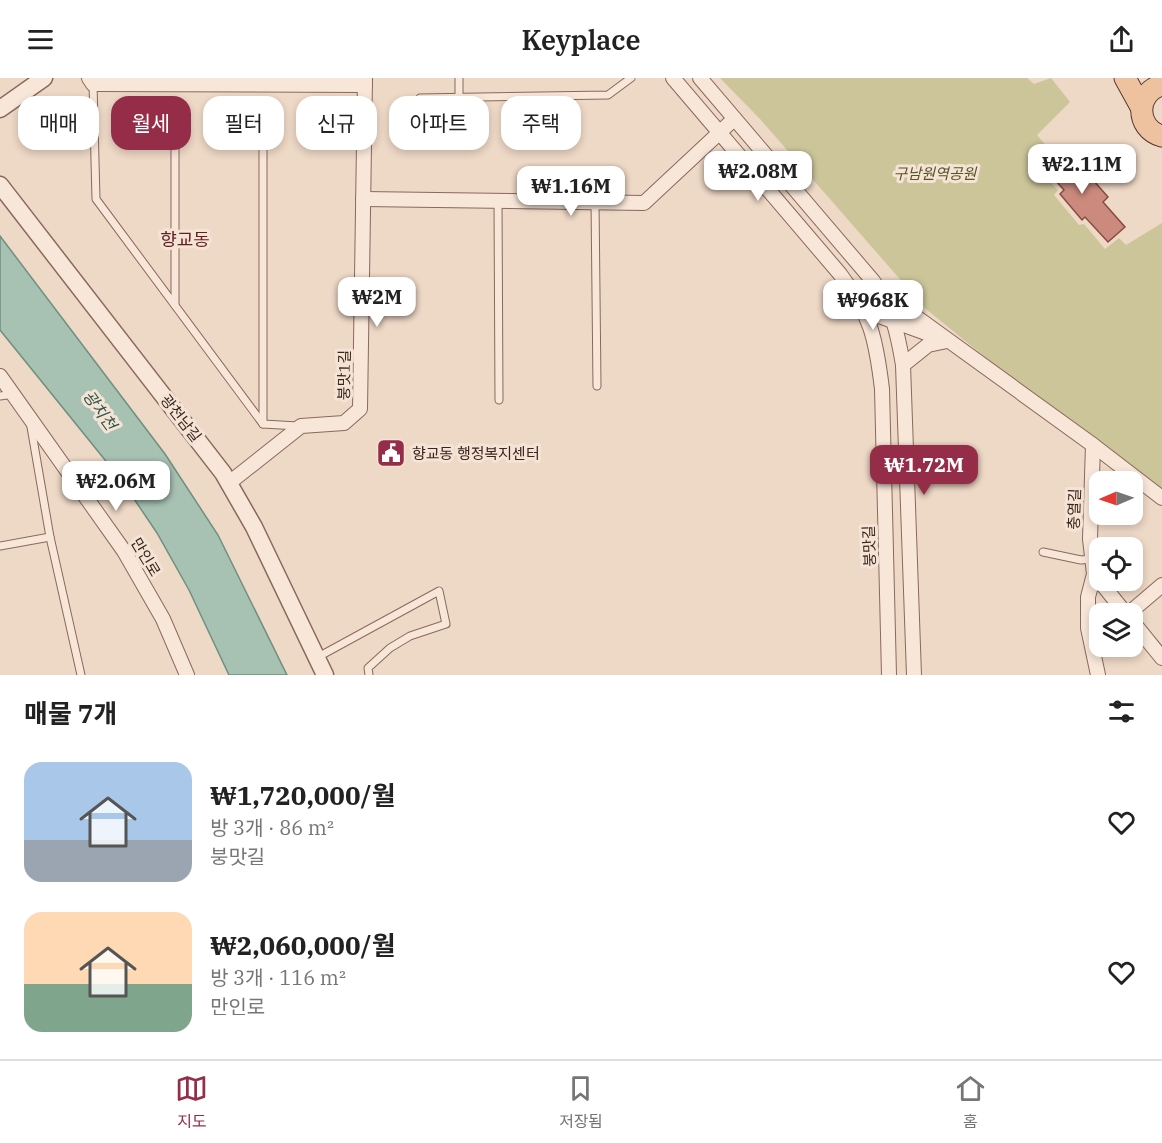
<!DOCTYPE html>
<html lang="ko">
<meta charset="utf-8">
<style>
:root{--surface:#fff;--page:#f2f2f2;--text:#222;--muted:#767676;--line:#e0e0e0;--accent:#962d48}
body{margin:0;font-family:"IBM Plex Serif","Noto Sans KR",serif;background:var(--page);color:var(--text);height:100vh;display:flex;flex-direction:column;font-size:22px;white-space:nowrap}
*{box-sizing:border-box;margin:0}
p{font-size:20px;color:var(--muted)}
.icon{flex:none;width:33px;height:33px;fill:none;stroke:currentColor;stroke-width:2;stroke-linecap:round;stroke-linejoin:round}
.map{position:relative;height:597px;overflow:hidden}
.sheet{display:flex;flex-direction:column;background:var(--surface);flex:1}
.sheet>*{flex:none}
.banner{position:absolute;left:18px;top:18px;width:600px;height:54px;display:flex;gap:12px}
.needle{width:39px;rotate:268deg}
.controls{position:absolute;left:1089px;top:393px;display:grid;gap:12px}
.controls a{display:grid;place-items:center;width:54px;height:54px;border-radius:12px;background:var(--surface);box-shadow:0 3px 9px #0003;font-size:30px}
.price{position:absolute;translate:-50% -51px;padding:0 14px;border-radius:12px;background:#fff;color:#222;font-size:20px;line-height:39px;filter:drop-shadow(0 2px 3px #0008)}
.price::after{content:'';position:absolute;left:50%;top:36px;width:18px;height:14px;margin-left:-9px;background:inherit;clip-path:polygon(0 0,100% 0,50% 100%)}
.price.current{background:var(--accent);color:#fff}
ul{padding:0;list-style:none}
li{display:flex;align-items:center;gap:18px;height:150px;padding:0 24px}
li span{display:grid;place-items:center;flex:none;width:168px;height:120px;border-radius:18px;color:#555}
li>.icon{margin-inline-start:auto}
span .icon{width:72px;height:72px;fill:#fffc;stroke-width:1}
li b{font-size:26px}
h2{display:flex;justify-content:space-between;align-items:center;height:72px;padding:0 24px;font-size:26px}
.chip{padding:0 21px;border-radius:18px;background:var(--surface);box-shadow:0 3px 9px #0003;font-size:21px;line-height:54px}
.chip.current{background:var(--accent);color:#fff}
header{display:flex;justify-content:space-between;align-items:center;height:78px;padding:0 24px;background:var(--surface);font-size:27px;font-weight:600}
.dock{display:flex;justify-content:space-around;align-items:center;height:84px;border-top:2px solid var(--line);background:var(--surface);font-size:16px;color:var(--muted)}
.dock a{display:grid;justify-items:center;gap:3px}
.dock .current{color:var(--accent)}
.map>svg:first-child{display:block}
.green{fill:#ccc59a}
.water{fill:#a7c1b3;stroke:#6e907f;stroke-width:1.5}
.building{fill:#cb8a7d;stroke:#874c42;stroke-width:1.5}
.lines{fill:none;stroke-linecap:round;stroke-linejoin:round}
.service-casing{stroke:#89695c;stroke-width:9}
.minor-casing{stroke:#89695c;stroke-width:16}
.tertiary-casing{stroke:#89695c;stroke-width:19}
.primary-casing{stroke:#573830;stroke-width:23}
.service{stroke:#f8e7d9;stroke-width:7}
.minor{stroke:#f8e7d9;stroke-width:14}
.tertiary{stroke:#f8e7d9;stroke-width:16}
.primary{stroke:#efc29f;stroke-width:21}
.labels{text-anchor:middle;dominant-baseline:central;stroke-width:6;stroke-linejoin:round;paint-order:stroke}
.park-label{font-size:15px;font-style:italic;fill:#555526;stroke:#f5e4d6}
.street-label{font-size:15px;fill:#39261f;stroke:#f5e4d6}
.poi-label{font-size:15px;fill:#39261f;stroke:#f5e4d6;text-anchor:start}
.water-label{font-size:16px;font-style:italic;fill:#2f584c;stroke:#f5e4d6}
.quarter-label{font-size:18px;fill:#652022;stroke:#f5e4d6}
</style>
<header><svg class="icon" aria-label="menu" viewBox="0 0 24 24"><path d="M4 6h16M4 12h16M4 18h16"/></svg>Keyplace<svg class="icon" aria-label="share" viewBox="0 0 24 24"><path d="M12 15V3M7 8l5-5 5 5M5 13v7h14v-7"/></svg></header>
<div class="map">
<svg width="1162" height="597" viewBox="0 0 1162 597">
<rect width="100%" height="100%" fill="#eed8c6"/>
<path class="green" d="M720,0H1027L1034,6L1051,0L1070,24L1037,57L1046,68L1029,83L1058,112L1054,117L1079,147L1084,146L1105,171L1119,160L1126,167L1162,145V417L1093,367L926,231L760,41Z"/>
<path class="water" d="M0,158L165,376L218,457L287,597H229L189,512L157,455L122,403L0,252Z"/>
<path class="building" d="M1053,68L1080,99L1086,94L1108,119L1103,124L1125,149L1108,164L1085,139L1082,142L1060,116L1064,112L1037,82Z"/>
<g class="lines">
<g class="service-casing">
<g id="service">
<path d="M459,0V20"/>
<path d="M93,6L96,121L263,346L298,348"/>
<path d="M420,20L608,17L631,0"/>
<path d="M263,48V346"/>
<path d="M498,123L499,322"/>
<path d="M595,123L597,308"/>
<path d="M175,227V35"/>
<path d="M0,318L14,316"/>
<path d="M31,349L50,459L81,597"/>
<path d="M0,468L50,459"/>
<path d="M1043,474L1081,482L1091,481"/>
<path d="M318,579L439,513L446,546L410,558L390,570L368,590L369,597"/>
</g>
</g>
<g class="minor-casing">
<g id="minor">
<path d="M89,0L93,6L365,7"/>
<path d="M673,0L840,196C871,237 876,261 882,311L889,597"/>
<path d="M700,0L873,203C892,228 898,257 903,287L914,597"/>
<path d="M363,121L644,125L734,41"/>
<path d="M883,215L1093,367L1162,420"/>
<path d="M865,233L937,259"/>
<path d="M903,287L928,267L947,263"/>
<path d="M0,298L124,473L163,541L187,597"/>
<path d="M1093,367L1090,461L1094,496L1088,519V550L1098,597"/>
<path d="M229,405L301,348L344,345L360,331L365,0"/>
<path d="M1094,496L1126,536"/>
<path d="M1128,536L1162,507"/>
<path d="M1132,543L1162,580"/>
</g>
</g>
<g class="tertiary-casing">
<g id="tertiary">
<path d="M0,31L44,0"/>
<path d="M0,107L223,395L254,449L325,597"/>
</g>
</g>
<g class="primary-casing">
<g id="primary">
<path d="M1125,0L1141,29"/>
<path d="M1162,7C1135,14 1135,51 1162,58"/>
</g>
</g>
<use href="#service" class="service"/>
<use href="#minor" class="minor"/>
<use href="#tertiary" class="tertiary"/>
<use href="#primary" class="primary"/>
</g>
<defs>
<g id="civic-square" transform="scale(1.5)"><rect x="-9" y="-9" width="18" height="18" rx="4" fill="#962d48" stroke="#f5e4d6"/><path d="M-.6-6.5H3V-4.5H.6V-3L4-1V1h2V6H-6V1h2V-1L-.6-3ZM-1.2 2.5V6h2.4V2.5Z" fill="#fff"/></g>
</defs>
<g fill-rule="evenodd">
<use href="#civic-square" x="391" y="375"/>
</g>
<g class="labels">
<g class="park-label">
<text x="935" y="95">구남원역공원</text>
</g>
<g class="street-label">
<text transform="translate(344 297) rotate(-89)">붕맛1길</text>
<text transform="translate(181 340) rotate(52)">광천남길</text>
<text transform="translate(1074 431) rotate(-88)">충열길</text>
<text transform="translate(869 468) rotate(-92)">붕맛길</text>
<text transform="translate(146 479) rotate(59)">만인로</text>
</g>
<g class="poi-label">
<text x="412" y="375">향교동 행정복지센터</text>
</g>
<g class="water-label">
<text transform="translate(100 332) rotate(54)">광치천</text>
</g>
<g class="quarter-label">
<text x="185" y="161">향교동</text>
</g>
</g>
</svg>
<div class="controls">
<a><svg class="needle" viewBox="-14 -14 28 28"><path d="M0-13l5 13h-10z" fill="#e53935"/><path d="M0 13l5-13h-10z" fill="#767676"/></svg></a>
<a><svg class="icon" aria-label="locate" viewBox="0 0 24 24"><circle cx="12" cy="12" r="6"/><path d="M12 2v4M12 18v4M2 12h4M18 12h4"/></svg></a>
<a><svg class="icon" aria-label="layers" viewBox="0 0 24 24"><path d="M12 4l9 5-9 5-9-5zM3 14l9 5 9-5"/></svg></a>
</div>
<b class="price" style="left:1082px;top:117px">₩2.11M</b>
<b class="price" style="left:758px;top:124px">₩2.08M</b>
<b class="price" style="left:571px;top:139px">₩1.16M</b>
<b class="price" style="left:377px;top:250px">₩2M</b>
<b class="price" style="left:873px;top:253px">₩968K</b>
<b class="price current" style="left:924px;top:418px">₩1.72M</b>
<b class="price" style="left:116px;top:434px">₩2.06M</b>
<div class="banner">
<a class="chip">매매</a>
<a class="chip current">월세</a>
<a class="chip">필터</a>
<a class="chip">신규</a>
<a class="chip">아파트</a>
<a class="chip">주택</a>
</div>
</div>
<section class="sheet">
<h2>매물 7개<svg class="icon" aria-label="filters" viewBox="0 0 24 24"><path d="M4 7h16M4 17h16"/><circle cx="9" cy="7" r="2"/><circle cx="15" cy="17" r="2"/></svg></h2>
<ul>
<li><span style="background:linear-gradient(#a9c7e8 65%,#9aa5b1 0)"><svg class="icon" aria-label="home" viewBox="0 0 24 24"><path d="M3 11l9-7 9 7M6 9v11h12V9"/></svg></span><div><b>₩1,720,000/월</b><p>방 3개 · 86 m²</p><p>붕맛길</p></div><svg class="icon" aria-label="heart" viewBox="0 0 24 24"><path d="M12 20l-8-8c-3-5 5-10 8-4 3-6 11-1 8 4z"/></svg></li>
<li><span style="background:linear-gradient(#ffd9b3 60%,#7fa58c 0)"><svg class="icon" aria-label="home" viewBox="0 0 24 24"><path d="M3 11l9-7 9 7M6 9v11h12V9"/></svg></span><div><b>₩2,060,000/월</b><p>방 3개 · 116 m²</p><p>만인로</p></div><svg class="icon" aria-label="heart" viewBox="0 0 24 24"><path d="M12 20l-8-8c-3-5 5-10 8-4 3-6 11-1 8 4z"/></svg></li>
</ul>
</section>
<nav class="dock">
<a class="current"><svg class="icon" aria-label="map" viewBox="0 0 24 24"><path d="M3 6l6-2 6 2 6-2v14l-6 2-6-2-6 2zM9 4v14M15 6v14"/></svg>지도</a>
<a><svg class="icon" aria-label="saved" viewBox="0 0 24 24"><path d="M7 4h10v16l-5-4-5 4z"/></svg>저장됨</a>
<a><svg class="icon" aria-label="home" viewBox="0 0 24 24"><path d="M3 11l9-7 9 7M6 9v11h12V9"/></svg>홈</a>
</nav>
